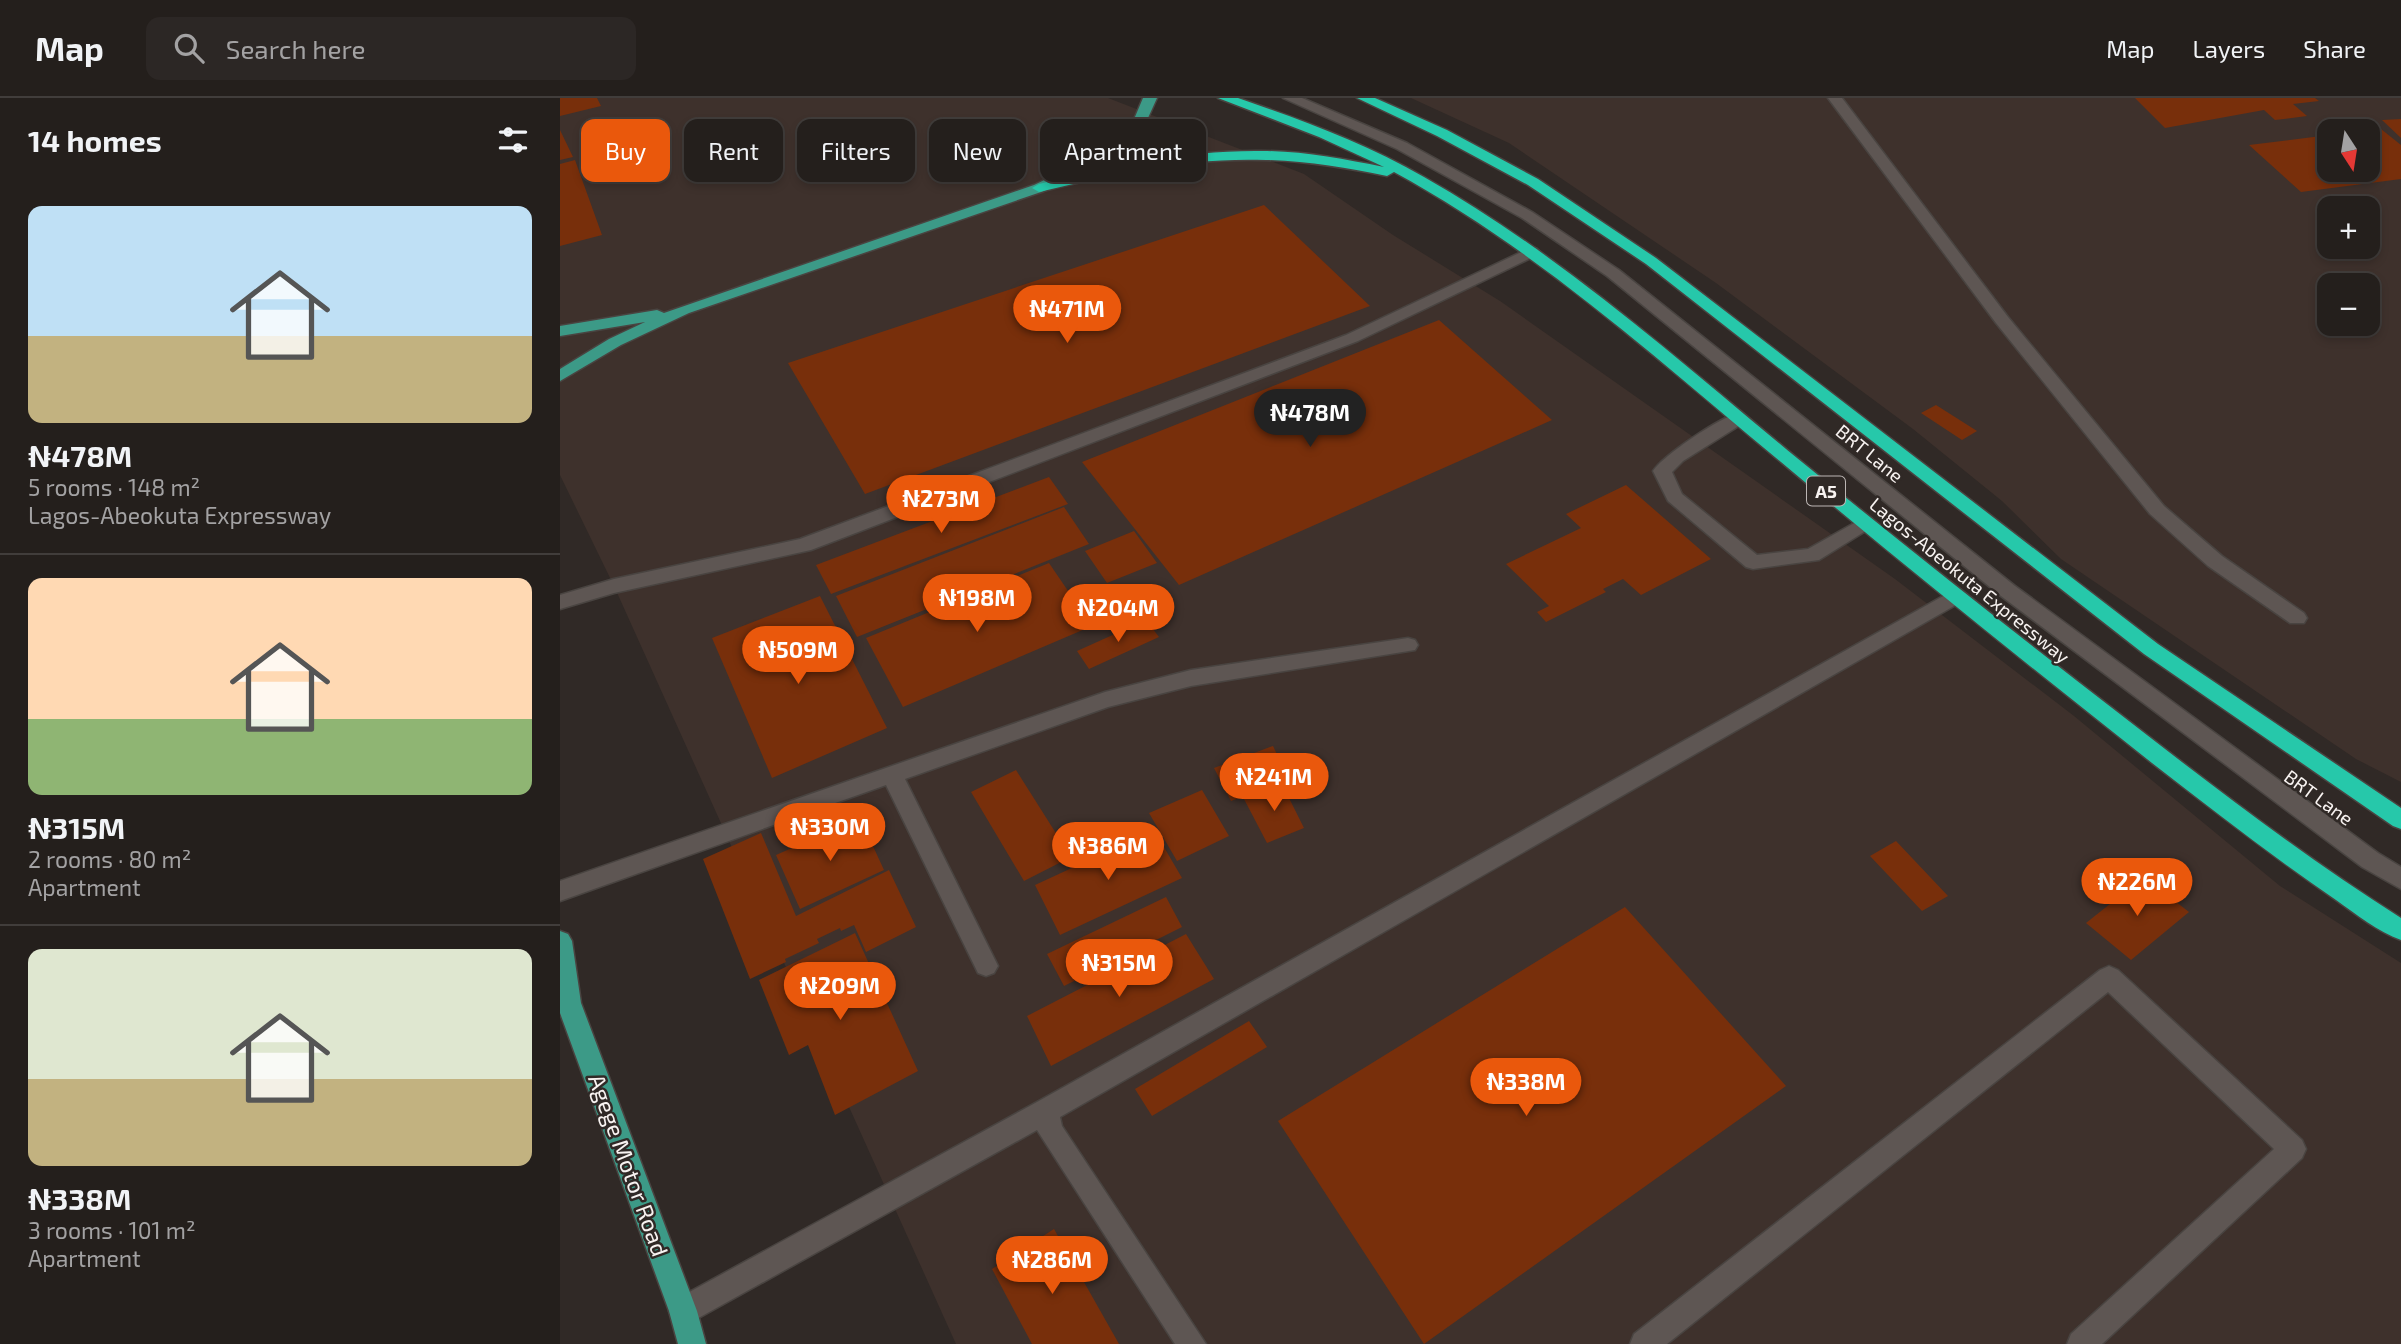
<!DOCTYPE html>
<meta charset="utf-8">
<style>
:root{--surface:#241f1c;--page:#2c2725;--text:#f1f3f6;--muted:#a3a2a3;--line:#413d3b;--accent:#ea580c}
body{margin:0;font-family:"Exo 2",sans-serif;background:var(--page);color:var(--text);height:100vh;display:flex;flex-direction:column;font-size:26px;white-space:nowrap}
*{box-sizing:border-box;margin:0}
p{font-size:23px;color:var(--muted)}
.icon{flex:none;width:38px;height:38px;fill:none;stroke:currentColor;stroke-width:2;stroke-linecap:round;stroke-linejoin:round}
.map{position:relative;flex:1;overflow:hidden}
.panel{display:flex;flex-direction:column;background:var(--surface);width:560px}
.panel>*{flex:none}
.top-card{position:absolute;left:21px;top:21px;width:665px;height:63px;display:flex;gap:14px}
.needle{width:46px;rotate:168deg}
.tools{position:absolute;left:1757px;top:21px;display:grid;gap:14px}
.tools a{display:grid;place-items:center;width:63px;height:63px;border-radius:14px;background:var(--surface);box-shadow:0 4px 10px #0003,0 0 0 2px var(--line);font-size:35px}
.price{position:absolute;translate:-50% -60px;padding:0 16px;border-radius:24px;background:var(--accent);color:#fff;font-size:23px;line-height:46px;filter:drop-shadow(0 2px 4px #0008)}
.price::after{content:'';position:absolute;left:50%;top:42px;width:21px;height:16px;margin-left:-10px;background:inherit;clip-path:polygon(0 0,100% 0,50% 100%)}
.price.selected{background:#222;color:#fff}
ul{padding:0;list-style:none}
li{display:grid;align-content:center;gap:14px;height:371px;padding:0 28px}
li+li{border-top:2px solid var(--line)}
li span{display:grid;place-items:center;height:217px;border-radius:14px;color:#555}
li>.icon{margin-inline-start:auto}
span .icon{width:126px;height:126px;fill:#fffc;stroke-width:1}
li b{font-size:30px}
h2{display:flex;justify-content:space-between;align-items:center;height:84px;padding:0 28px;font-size:30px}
.chip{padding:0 24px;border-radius:14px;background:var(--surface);box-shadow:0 4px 10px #0003,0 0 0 2px var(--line);font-size:24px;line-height:63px}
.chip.selected{background:var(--accent);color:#fff}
header{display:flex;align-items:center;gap:42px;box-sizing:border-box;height:98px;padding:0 35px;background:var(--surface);border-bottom:2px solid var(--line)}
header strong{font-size:33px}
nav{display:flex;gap:38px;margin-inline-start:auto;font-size:24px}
.search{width:490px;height:63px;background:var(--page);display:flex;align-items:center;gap:18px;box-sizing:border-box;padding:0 24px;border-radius:14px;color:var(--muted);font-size:26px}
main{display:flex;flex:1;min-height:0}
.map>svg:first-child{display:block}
.built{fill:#3e312c;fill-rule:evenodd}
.building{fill:#782f0b}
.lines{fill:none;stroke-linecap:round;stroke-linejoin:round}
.minor-casing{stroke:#494441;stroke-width:3}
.major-casing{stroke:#494441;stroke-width:3}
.highway-casing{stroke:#494441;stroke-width:3}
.minor{fill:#5e5653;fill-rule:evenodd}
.major{fill:#3c9a87;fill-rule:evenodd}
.highway{fill:#26c8aa;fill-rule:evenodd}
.labels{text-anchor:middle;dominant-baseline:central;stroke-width:5;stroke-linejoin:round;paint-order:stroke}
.shield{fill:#302926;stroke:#bcb6b4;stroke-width:2}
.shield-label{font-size:18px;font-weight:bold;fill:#f8f3f1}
.street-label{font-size:19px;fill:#f8f3f1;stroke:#302926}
.near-street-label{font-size:23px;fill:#f8f3f1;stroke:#302926}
</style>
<header>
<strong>Map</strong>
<div class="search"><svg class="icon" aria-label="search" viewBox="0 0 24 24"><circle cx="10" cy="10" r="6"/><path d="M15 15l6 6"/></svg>Search here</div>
<nav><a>Map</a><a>Layers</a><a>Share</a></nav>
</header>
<main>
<section class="panel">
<h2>14 homes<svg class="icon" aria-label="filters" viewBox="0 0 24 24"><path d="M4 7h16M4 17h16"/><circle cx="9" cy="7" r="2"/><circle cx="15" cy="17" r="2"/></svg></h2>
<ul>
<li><span style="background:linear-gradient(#bfe0f5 60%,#c2b280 0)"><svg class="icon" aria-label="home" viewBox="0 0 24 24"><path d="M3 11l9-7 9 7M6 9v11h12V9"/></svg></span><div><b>₦478M</b><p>5 rooms · 148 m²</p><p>Lagos-Abeokuta Expressway</p></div></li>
<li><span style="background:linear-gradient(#ffd9b3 65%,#8fb573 0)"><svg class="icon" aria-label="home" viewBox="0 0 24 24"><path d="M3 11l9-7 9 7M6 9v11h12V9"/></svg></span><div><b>₦315M</b><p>2 rooms · 80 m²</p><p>Apartment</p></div></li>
<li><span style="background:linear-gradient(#dfe7d0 60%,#c2b280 0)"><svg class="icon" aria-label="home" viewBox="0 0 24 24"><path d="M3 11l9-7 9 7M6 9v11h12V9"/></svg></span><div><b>₦338M</b><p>3 rooms · 101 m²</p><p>Apartment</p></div></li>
</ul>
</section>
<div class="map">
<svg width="1841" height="1246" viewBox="0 0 1841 1246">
<rect width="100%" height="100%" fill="#302926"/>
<g class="built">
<path d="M0,0H548L744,76L833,137L940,203L1335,481L1514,618L1720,788L1841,865V1246H396L54,488L0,377Z"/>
<path d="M851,0H1841V684L1796,661L1501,461L1442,403L1353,331L1156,185L949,45ZM1769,33H1808V72H1769ZM1769,110H1808V149H1769ZM1769,187H1808V226H1769Z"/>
</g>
<g class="building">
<path d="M0,0H37L41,8L0,18Z"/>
<path d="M1575,0H1755L1759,3L1733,6L1747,18L1715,22L1704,12L1605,30Z"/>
<path d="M1841,21V40L1822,22Z"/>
<path d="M1821,31L1841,47V81L1741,94L1689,47L1769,37V72H1808V32Z"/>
<path d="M0,32L13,59L0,62Z"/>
<path d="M15,62L42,137L0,148V66Z"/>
<path d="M704,107L810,208L305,396L228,265Z"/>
<path d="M879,222L992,322L619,487L522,364Z"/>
<path d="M1376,307L1417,333L1402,342L1361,315Z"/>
<path d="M489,379L508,406L271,496L256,467Z"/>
<path d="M1066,387L1151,461L1081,497L1063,481L1043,491L1046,494L986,524L977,514L989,508L946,466L1021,430L1006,416Z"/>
<path d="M504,409L529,446L297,539L276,498Z"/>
<path d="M574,433L597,465L547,485L525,453Z"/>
<path d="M489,465L532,528L343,609L306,540Z"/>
<path d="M260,498L327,630L212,680L152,540Z"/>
<path d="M586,522L599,539L529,571L517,553Z"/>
<path d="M713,648L729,681L671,703L654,670Z"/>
<path d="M456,672L511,759L464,783L411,694Z"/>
<path d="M722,686L744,730L707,745L684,701Z"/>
<path d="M642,692L669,738L617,763L589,715Z"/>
<path d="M300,720L324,772L240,811L216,757Z"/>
<path d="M594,732L622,780L500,837L475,787Z"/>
<path d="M201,735L236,818L329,772L356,829L306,854L294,827L281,833L280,830L257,841L259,845L225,861L226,864L190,881L143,761Z"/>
<path d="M1336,743L1388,798L1362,813L1310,758Z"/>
<path d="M1584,779L1629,814L1571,862L1526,825Z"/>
<path d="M606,799L622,829L504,888L487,856Z"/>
<path d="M1065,809L1226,988L864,1246L718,1023Z"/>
<path d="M295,835L358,973L275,1017L248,947L229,957L199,882Z"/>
<path d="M626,836L654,881L491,968L467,918Z"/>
<path d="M689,923L707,949L592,1018L575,991Z"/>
<path d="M494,1131L559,1246H472L432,1171Z"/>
</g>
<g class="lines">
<g class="minor-casing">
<g id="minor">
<path d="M723,0H742L847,45L972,114L1059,172L1455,488L1818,755L1841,769V791L1802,769L1441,498L1047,178L962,120L837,51Z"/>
<path d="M1268,0H1282L1448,219L1604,408L1662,458L1744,515L1747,520L1744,525H1730L1648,468L1590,416L1436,225Z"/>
<path d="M972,149L977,151L980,154L977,157L798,243L251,452L54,495L0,511V497L54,481L240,441L786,237Z"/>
<path d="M1179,315L1188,320L1185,324L1123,363L1112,374L1122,396L1197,457L1248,451L1305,419L1312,421L1314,425L1312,429L1259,462L1193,471L1186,469L1108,403L1093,373C1104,357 1160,319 1179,315Z"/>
<path d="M1394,492L1401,494L1404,499L1401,504L500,1019L502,1028L646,1246H615L477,1032L133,1223L123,1227L113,1223L109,1213L113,1203L477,1004Z"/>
<path d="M848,540L855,542L858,547L855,552L631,588L548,609L345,681L438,868L434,875L426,878L418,875L326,687L0,803V783L545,594L631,572Z"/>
<path d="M1549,868L1558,872L1742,1042L1746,1051L1742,1060L1542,1246H1507L1511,1236L1714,1051L1548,894L1107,1246H1070L1074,1236L1540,872Z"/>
</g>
</g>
<g class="major-casing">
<g id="major">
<path d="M583,0H597L583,31L555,59L484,93L129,215L61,247L0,283V271L49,241L85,224L0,238V228L97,212L104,215L474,87L545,53L572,26Z"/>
<path d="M0,833L8,836L12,843L21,905L137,1213L146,1246H118L109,1213L0,915Z"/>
</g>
</g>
<g class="highway-casing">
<g id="highway">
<path d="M658,0H678L695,6C753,26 810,48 864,79C1000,156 1117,261 1237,360C1345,448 1455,535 1565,620C1655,690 1745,759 1841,820V842C1818,834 1796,816 1776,802C1713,759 1653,712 1592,665C1467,566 1343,467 1221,364C1097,261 977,152 834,74L827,78C787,70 747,63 706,62C629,59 553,76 479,94L472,90L479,86C552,68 626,52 702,53C743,53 783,61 824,69L759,39Z"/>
<path d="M797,0H815L887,32L978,81L1096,160L1598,546L1841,710V731L1833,728L1584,556L1086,166L968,87L877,38Z"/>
</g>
</g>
<use href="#minor" class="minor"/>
<use href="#major" class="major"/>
<use href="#highway" class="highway"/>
</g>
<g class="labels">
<rect class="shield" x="1247" y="378.5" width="38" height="29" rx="5"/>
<g class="shield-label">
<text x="1266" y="393">A5</text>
</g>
<g class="street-label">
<text transform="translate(1310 355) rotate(39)">BRT Lane</text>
<text transform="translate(1410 482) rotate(39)">Lagos-Abeokuta Expressway</text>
<text transform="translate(1759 699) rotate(36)">BRT Lane</text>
</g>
<g class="near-street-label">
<text transform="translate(69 1067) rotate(70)">Agege Motor Road</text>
</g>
</g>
</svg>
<div class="tools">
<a><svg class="needle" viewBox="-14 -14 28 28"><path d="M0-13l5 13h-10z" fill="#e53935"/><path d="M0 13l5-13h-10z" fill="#a3a2a3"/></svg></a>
<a>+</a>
<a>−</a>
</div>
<b class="price" style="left:507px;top:247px">₦471M</b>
<b class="price selected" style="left:750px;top:351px">₦478M</b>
<b class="price" style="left:381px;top:437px">₦273M</b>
<b class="price" style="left:417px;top:536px">₦198M</b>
<b class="price" style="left:558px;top:546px">₦204M</b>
<b class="price" style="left:238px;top:588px">₦509M</b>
<b class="price" style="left:714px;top:715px">₦241M</b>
<b class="price" style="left:270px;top:765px">₦330M</b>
<b class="price" style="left:548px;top:784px">₦386M</b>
<b class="price" style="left:1577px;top:820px">₦226M</b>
<b class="price" style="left:559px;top:901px">₦315M</b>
<b class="price" style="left:280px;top:924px">₦209M</b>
<b class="price" style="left:966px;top:1020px">₦338M</b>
<b class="price" style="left:492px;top:1198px">₦286M</b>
<div class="top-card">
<a class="chip selected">Buy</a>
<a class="chip">Rent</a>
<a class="chip">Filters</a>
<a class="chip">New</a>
<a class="chip">Apartment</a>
</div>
</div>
</main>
